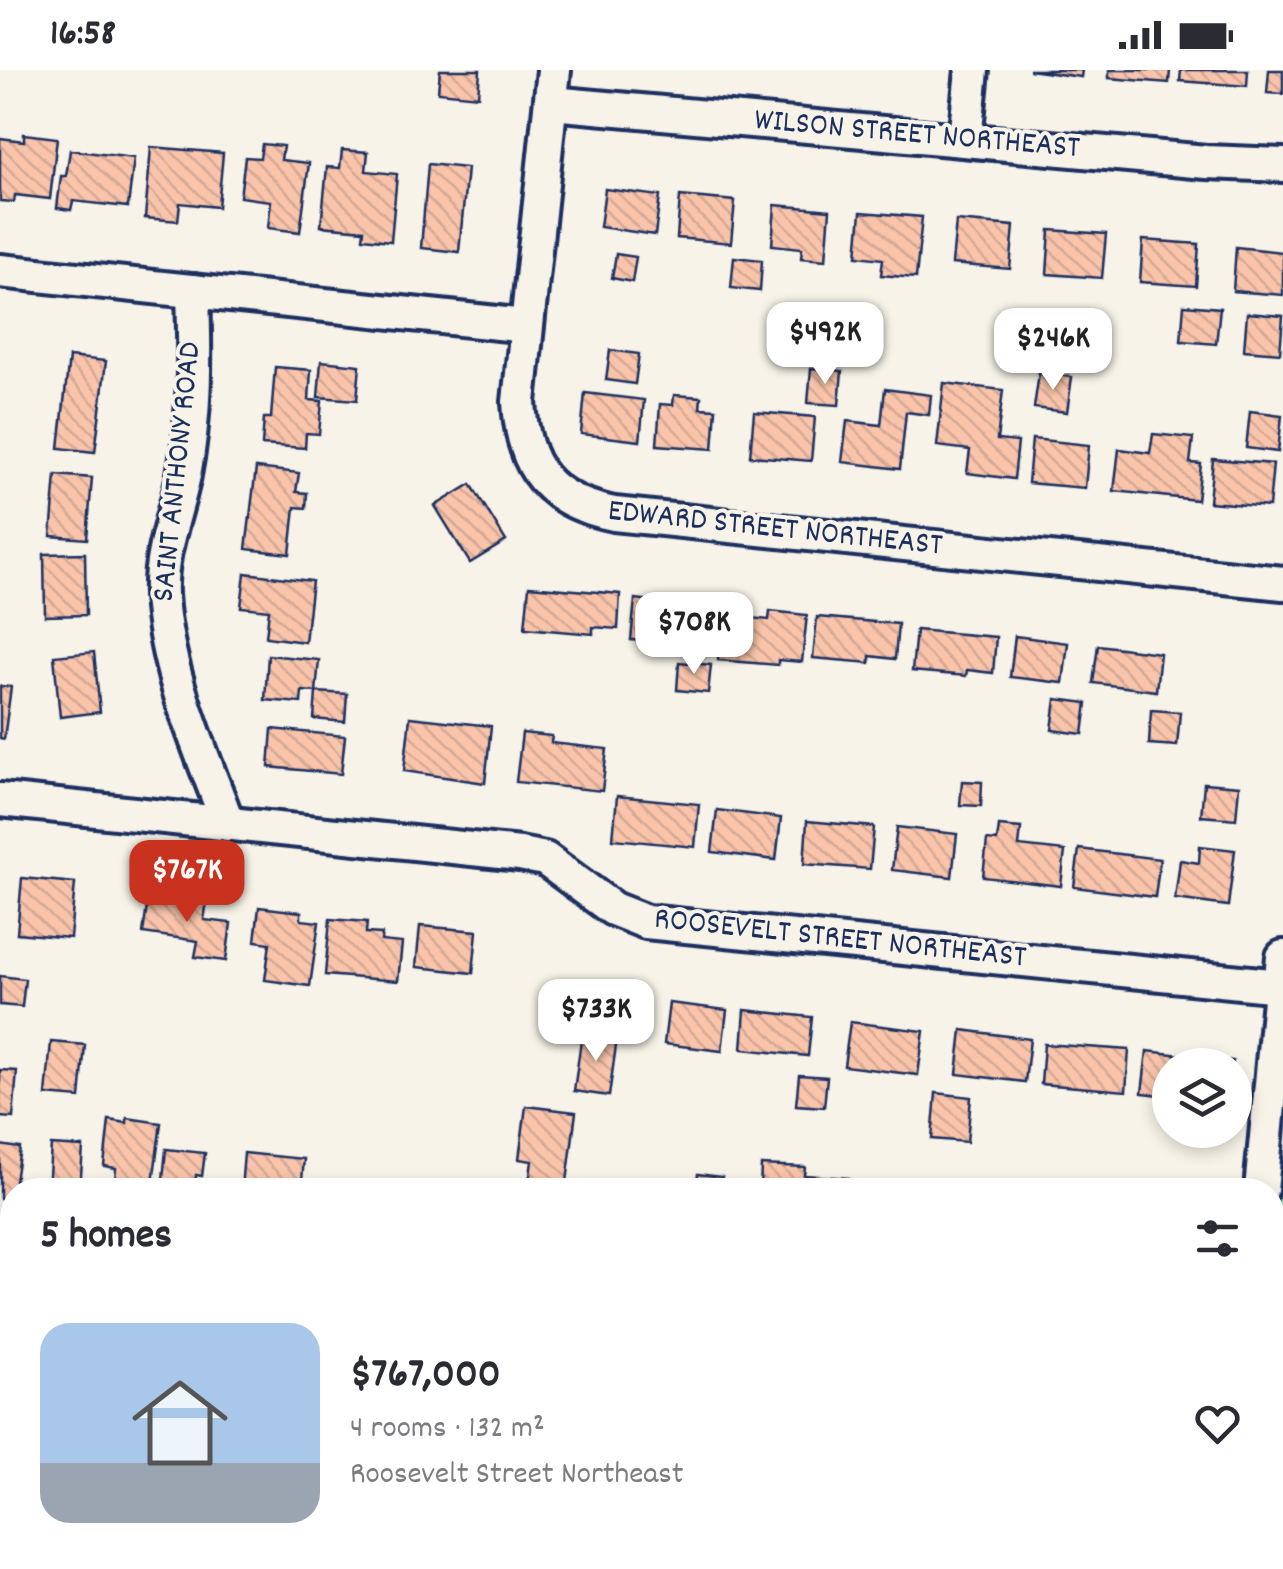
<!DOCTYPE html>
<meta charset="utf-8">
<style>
:root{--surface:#fff;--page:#f7f7f7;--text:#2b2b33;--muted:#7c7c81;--line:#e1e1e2;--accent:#c8321e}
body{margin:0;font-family:Dekko,sans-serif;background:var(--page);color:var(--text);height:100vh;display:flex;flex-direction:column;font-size:38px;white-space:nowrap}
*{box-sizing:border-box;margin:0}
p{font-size:32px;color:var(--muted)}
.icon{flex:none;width:55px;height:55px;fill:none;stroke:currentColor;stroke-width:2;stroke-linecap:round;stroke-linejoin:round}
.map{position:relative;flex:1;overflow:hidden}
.sheet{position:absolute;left:0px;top:1108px;width:1285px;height:392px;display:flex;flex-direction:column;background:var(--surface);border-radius:40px 40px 0 0;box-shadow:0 5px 15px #0003}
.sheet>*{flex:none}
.controls{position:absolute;left:1152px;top:978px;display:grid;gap:20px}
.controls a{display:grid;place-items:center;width:100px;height:100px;border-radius:50%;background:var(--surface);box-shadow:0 5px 15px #0003;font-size:50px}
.price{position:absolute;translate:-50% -85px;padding:0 22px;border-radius:20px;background:#fff;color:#222;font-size:32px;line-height:65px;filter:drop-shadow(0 2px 5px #0008)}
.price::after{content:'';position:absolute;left:50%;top:60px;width:30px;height:22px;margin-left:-15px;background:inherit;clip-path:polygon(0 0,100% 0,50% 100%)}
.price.selected{background:var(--accent);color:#fff}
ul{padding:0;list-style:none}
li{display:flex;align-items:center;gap:30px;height:250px;padding:0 40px}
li+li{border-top:2px solid var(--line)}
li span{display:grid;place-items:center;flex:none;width:280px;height:200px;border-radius:30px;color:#555}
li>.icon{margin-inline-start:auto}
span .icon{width:120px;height:120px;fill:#fffc;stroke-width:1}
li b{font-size:42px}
h2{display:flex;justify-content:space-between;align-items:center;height:120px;padding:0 40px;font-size:42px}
.status{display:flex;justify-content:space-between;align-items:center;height:70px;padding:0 50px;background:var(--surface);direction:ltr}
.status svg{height:28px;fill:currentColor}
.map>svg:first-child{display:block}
.cemetery{fill:url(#cemetery-stones);stroke:#628e8a;stroke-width:2.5}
.building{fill:url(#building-back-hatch);stroke:#1b2f5e;stroke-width:2.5}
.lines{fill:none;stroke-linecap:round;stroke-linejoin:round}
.minor-casing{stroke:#1b2f5e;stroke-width:40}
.minor{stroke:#f7f3e8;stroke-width:32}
.labels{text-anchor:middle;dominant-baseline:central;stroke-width:8;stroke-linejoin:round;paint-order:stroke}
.street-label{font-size:32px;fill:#1b2f5e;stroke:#f7f3e8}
</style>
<div class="status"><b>16:58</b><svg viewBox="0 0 49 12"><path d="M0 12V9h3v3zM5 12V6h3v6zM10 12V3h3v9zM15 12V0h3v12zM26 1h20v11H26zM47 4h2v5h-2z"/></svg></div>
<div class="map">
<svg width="1283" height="1499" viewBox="0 0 1283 1499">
<defs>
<pattern id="cemetery-stones" width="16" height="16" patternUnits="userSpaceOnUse" patternTransform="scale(2.5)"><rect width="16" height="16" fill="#a9ecb6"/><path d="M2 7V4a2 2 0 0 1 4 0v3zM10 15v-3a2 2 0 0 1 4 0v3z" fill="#91cb9f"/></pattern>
<pattern id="building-back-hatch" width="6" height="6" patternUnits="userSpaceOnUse" patternTransform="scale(2.5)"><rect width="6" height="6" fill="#f9c4aa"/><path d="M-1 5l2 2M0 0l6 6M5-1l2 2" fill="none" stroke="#d5a995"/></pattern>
</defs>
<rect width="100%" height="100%" fill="#f7f3e8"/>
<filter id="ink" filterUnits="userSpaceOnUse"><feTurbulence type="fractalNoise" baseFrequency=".01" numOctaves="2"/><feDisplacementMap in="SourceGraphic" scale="20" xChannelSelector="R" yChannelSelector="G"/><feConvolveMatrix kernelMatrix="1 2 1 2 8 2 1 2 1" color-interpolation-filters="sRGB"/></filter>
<g filter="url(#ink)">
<path class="cemetery" d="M1283,1079V1297L1273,1278L1272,1188Z"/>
<g class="building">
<path d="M440,0H480L478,26L438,22Z"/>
<path d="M1029,0H1082L1081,7Z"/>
<path d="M1109,0H1170L1169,13L1109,8Z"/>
<path d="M1181,0H1248L1247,16L1180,11Z"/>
<path d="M1269,0H1283V24L1267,23Z"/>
<path d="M24,64L57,68L50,129L15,125L14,132L0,131V68L24,71Z"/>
<path d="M262,74L283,76L281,90L309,93L300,162L268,158L271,131L240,127L245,87L260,88Z"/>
<path d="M151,77L223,83L218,137L180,133L178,151L145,148Z"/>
<path d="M70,80L134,88L128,137L73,131L71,140L57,138L61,106H66Z"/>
<path d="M342,80L368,82L366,101L397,104L391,171L363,168L364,160L321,156L327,97L340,98Z"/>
<path d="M428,94L467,98L459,182L421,178Z"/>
<path d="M605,119L660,126L655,165L600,157Z"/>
<path d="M680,126L735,131L731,173L677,168Z"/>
<path d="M775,135L830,140L826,190L801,188L802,178L772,175Z"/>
<path d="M861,142L922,147L916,208L881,205L883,189L857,186Z"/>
<path d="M956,151L1014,156L1010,199L952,194Z"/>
<path d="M1050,160L1106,164L1102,208L1047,204Z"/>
<path d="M1143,170L1199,174L1196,216L1140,212Z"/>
<path d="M1236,177L1283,182V225L1233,221Z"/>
<path d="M616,184L636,187L632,212L612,208Z"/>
<path d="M734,187L762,190L760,221L731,218Z"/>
<path d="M1184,235L1220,238L1216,274L1181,271Z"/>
<path d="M1247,243L1283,246L1280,283L1244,280Z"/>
<path d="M610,280L639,284L635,314L606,310Z"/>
<path d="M69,287L106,291L95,382L59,378Z"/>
<path d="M321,291L360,295L357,330L318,327Z"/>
<path d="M275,297L311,300L309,330L322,331L319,364L306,363L305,378L262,375L264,348H271Z"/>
<path d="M811,298L842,301L839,335L808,333Z"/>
<path d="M1039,303L1072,307L1067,342L1034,338Z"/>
<path d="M944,313L1003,320L997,370L1018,372L1014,409L967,403L970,380L937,376Z"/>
<path d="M885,319L931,325L929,345L906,342L900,399L842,392L847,351L881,355Z"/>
<path d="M585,323L644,330L640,371L581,364Z"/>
<path d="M674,325L701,327L700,338L716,339L713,379L657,375L660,334L673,335Z"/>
<path d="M1250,341L1282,345L1278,382L1246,378Z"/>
<path d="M754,342L815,347L811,391L750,386Z"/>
<path d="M1153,364L1193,368L1190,393L1201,394L1197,430L1114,421L1119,379L1150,383Z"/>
<path d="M1032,369L1089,375L1085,418L1028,413Z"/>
<path d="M1213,389L1273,394L1269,437L1209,432Z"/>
<path d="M256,398L299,403L296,422L307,423L306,438L295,437L290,484L246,479Z"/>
<path d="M56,405L92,408L87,469L51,466Z"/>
<path d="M471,414L506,471L470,493L435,436Z"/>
<path d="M85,483L86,545L45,546L44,484Z"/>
<path d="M245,503L312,511L305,572L266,567L269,540L241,537Z"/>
<path d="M529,516L620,524L618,559L593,557V564L525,558Z"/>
<path d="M635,529L690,535L686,575L631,570Z"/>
<path d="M770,541L807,545L802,592L778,590V595L718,590L722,545L769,550Z"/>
<path d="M817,547L898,554L895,589L870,586V593L813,588Z"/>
<path d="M916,560L996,567L993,603L967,600L966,606L912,601Z"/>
<path d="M1015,566L1068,573L1063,613L1010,607Z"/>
<path d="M1098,575L1160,583L1156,621L1093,613Z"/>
<path d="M94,582L100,642L60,647L54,586Z"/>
<path d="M268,585L319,590L316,622L302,621L301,633L265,630Z"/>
<path d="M679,592L711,595L708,623L677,620Z"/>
<path d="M0,616L11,617L4,669L0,668Z"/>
<path d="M316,622L347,624L345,652L314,649Z"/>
<path d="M1056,629L1087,633L1083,664L1052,660Z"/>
<path d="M1151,640L1180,642L1177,676L1149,674Z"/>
<path d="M410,647L491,656L485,713L404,701Z"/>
<path d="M272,659L345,666L341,704L269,697Z"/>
<path d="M522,663L552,666L551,673L607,679L602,721L516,712Z"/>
<path d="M962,711L982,712L981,736L960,735Z"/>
<path d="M1204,713L1239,716L1236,749L1201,746Z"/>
<path d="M617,726L699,734L695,777L613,769Z"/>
<path d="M717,740L781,748L776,790L712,782Z"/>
<path d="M807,751L874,757L870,799L804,794Z"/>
<path d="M999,756L1021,758L1019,776L1065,781L1061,816L983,807L987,770L997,771Z"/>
<path d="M897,757L957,764L952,807L892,800Z"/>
<path d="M1200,776L1235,780L1228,836L1175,829L1180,790L1199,793Z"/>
<path d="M1079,779L1160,789L1155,827L1074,817Z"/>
<path d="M22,808L75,813L70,868L17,863Z"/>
<path d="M149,823L207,831L204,850L231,853L226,891L195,887L198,871L143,863Z"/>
<path d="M259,837L301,842V850L319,852L310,916L265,910L270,873L255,871Z"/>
<path d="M330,849L367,852L366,863L382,864L381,871L402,873L398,911L325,905Z"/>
<path d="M420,856L477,861L473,903L416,897Z"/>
<path d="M0,906L25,909L22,937L0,935Z"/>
<path d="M669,933L727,940L722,981L664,974Z"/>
<path d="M745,940L812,947L808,986L742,979Z"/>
<path d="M850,952L924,961L918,1005L844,996Z"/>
<path d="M962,960L1030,969L1025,1012L957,1004Z"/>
<path d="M582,963L617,968L609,1026L574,1021Z"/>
<path d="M51,972L85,975L80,1028L46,1025Z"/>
<path d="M1044,974L1129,980L1126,1021L1041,1014Z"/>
<path d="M1147,981L1233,991L1232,995H1170V1026L1142,1023Z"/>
<path d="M0,1000L17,1001L13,1048L0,1047Z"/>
<path d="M799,1005L827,1007L824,1037L796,1035Z"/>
<path d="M936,1023L971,1027L967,1072L932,1069Z"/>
<path d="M526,1036L576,1042L566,1120H528L532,1091L519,1089Z"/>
<path d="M127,1048L161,1053L152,1120H114L116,1098L104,1096L109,1050L127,1053Z"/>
<path d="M0,1075L20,1078L12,1131L0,1129Z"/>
<path d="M51,1075L83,1077L80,1120H48Z"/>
<path d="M166,1079L205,1083L202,1106L196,1105L194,1120H162Z"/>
<path d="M244,1083L304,1089L301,1120H241Z"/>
<path d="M761,1095L805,1097L804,1105L848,1108L847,1120H760Z"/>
<path d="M698,1104L722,1107L721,1120H632L633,1112L696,1120Z"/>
<path d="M5,1273L12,1274V1311L0,1310V1276H5Z"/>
<path d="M69,1488H98L101,1489L100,1499H68Z"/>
<path d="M168,1488L200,1489L202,1499H167Z"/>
<path d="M334,1488H352V1499H333Z"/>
<path d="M553,1488H580L578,1498L563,1497L564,1489Z"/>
<path d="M583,1488H608V1496L582,1494Z"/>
<path d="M655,1488H681L680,1497L655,1495Z"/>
<path d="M684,1488H712L711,1499H683Z"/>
<path d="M1008,1488H1034L1033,1499L1007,1496Z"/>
<path d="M1035,1488H1061L1059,1499H1034Z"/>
<path d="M1108,1488H1134L1133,1499H1106Z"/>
<path d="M753,1489L781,1492V1499H752Z"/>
<path d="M21,1490L57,1494L56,1499H20Z"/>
<path d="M1136,1490L1162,1493L1161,1499H1135Z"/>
<path d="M784,1492L811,1495V1499H783Z"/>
</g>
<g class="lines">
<g class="minor-casing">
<g id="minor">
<path d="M554,0L519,332C523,398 548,431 614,444L1283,513"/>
<path d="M551,33L1206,92L1283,95"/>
<path d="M965,70L972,0"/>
<path d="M0,201L526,256"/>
<path d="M193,221C195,283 196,344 184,405C176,445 159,483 161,525C166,605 201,680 228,754"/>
<path d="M0,730L520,784L545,789L613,839L646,852L1280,916"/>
<path d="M1261,1120L1283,887"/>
<path d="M0,1188L12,1189"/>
<path d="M1272,1322L1283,1323"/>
<path d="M0,1398L12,1399"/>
<path d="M836,1488L946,1499"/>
<path d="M406,1499L407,1488"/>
<path d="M1237,1499V1488"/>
</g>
</g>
<use href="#minor" class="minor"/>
</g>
</g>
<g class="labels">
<g class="street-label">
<text transform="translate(917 66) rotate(5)">WILSON STREET NORTHEAST</text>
<text transform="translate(179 402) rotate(-84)">SAINT ANTHONY ROAD</text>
<text transform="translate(775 460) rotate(6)">EDWARD STREET NORTHEAST</text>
<text transform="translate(840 870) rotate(6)">ROOSEVELT STREET NORTHEAST</text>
</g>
</g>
</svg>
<div class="controls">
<a><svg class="icon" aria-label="layers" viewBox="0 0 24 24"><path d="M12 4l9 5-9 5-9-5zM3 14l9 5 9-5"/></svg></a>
</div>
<b class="price" style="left:825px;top:317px">$492K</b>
<b class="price" style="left:1053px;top:323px">$246K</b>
<b class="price" style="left:694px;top:607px">$708K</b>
<b class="price selected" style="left:187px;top:855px">$767K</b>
<b class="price" style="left:596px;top:994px">$733K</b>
<section class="sheet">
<h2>5 homes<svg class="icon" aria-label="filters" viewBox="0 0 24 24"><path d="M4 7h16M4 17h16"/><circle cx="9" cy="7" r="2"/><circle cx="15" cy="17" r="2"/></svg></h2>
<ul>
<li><span style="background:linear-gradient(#a9c7e8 70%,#9aa5b1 0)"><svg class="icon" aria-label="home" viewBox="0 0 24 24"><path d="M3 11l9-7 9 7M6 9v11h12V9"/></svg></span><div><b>$767,000</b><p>4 rooms · 132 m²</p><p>Roosevelt Street Northeast</p></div><svg class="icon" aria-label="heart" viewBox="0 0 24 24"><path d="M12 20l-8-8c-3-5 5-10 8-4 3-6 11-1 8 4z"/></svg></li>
</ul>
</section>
</div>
